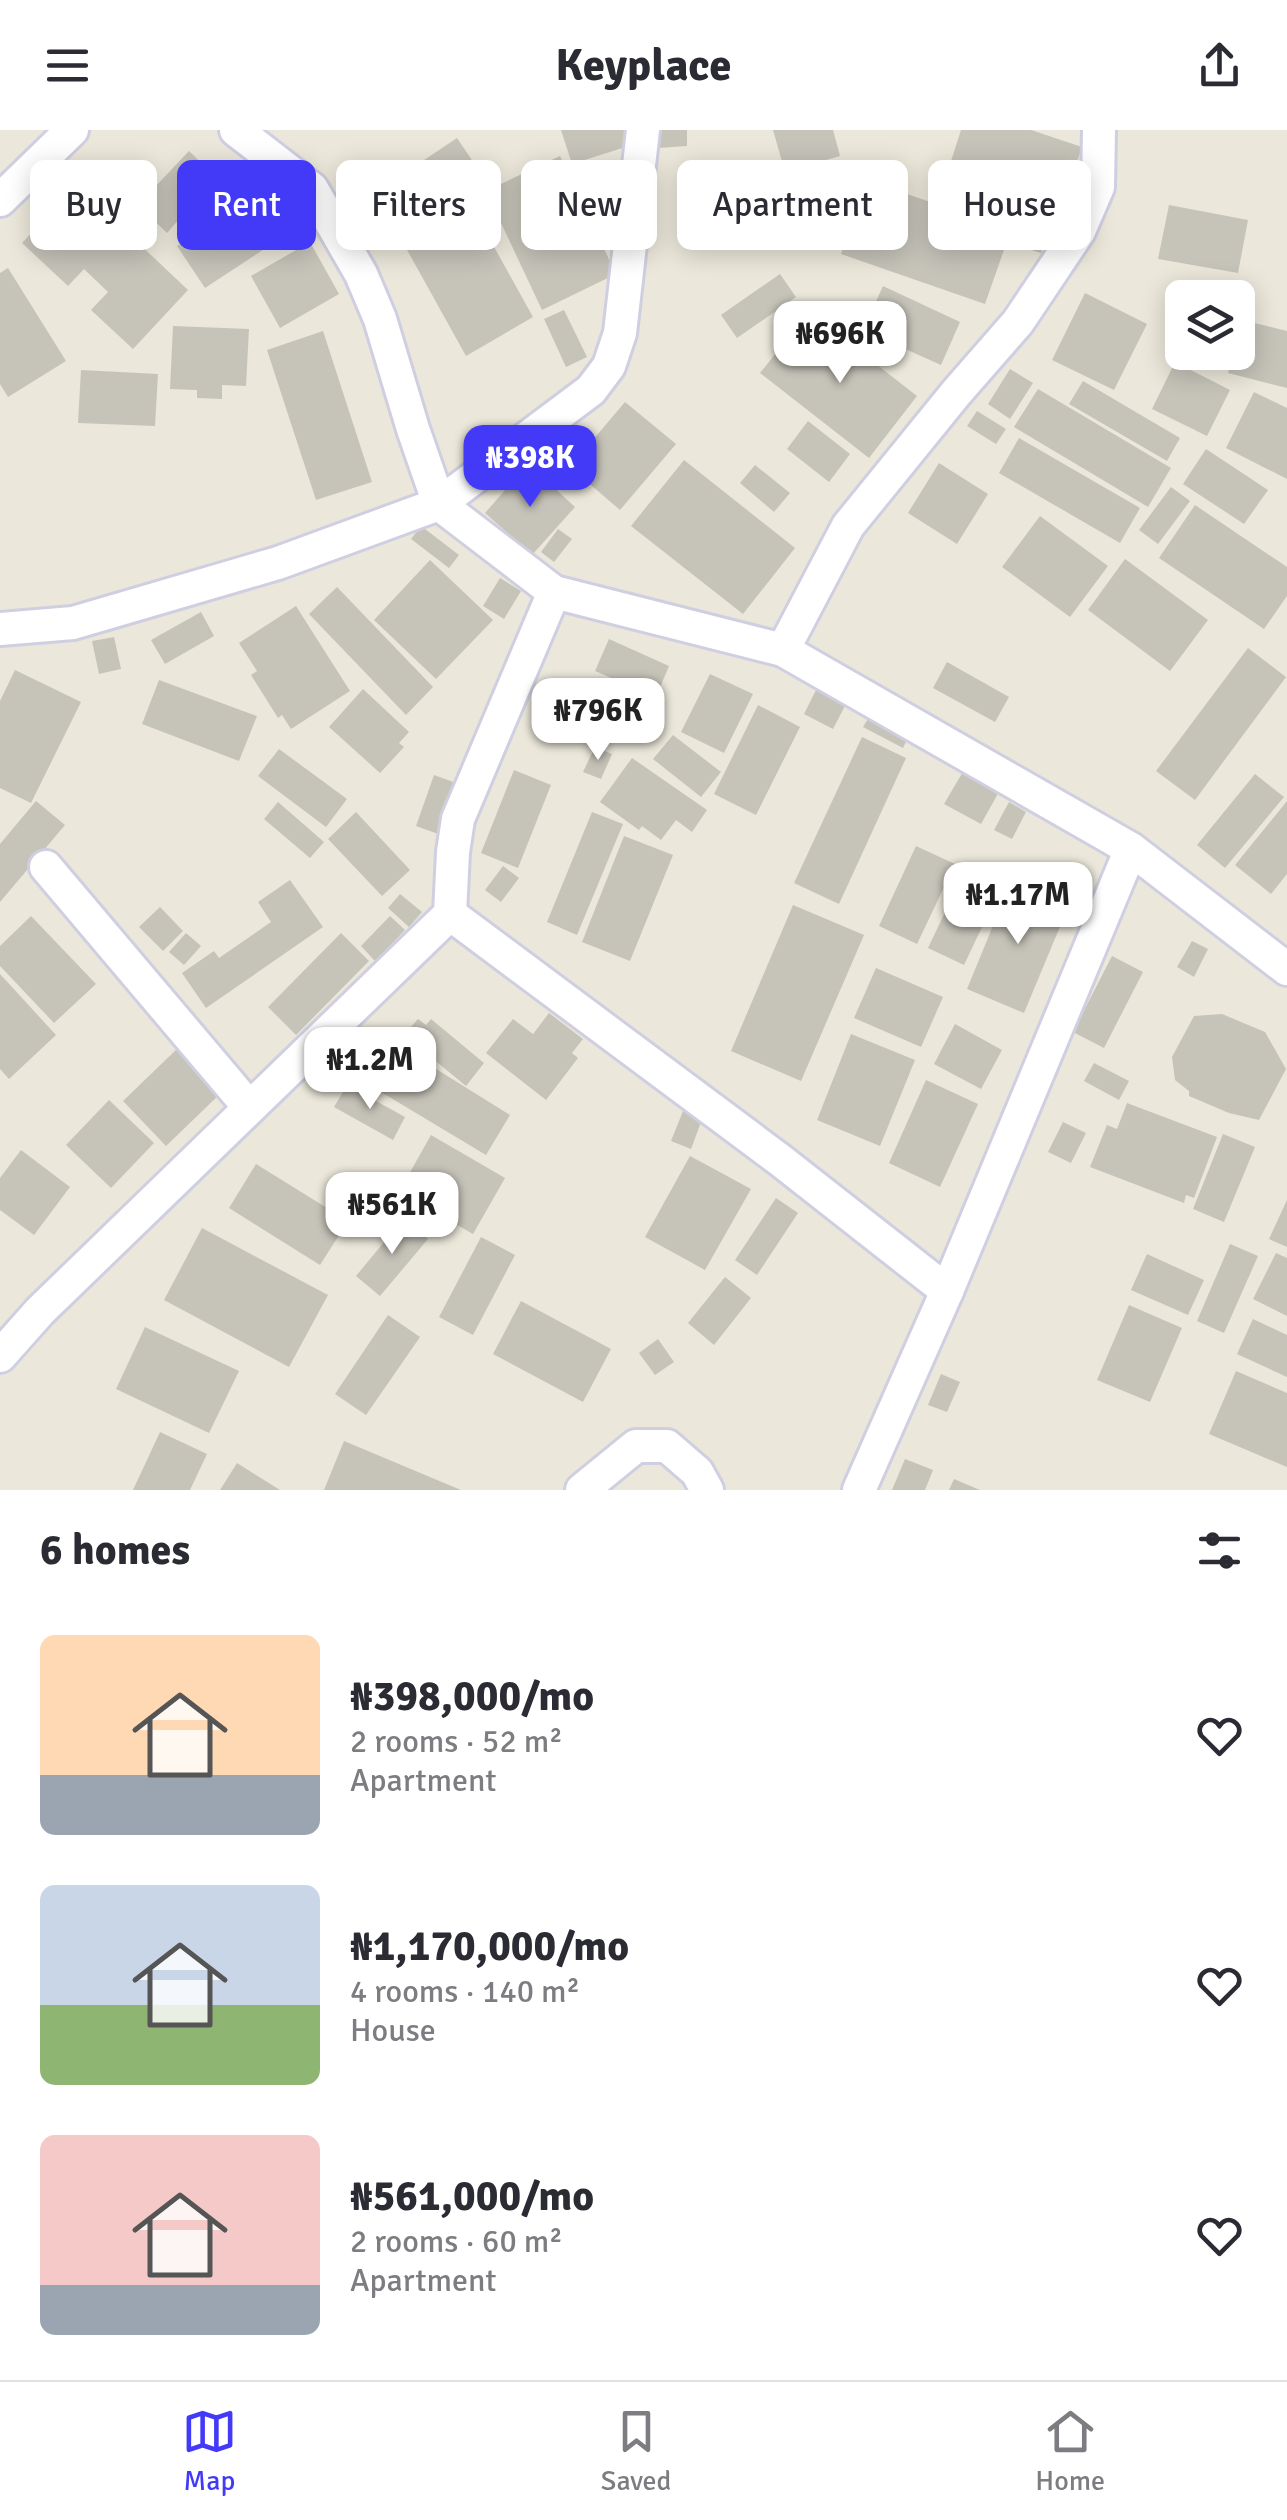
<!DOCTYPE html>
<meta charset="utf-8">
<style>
:root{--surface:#fff;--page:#f7f7f7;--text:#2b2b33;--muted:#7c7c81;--line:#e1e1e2;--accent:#433af8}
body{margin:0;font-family:Signika,sans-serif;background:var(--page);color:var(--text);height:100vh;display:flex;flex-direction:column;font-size:38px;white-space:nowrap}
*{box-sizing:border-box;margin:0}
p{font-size:32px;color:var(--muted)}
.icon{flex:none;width:55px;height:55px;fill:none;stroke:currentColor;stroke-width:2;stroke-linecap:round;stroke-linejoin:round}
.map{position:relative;height:1360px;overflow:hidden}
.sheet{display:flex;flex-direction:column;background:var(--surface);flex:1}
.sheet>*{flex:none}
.banner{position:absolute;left:30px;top:30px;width:1228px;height:90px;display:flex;gap:20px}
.buttons{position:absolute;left:1165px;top:150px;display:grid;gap:20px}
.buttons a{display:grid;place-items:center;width:90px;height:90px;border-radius:15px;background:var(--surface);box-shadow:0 5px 25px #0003;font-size:50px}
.price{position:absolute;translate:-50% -85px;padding:0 22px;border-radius:20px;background:#fff;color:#222;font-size:32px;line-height:65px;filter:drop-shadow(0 2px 5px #0008)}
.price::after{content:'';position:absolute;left:50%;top:60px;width:30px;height:22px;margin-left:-15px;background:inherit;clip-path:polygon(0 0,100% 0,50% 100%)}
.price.on{background:var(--accent);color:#fff}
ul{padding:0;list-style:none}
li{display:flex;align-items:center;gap:30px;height:250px;padding:0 40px}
li span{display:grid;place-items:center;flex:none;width:280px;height:200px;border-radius:15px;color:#555}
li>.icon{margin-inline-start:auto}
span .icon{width:120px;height:120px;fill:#fffc;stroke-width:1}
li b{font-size:42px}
h2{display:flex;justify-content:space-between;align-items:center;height:120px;padding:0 40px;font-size:42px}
.chip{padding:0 35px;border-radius:15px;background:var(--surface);box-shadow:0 5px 25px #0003;font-size:35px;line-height:90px}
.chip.on{background:var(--accent);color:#fff}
header{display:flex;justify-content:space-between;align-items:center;height:130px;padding:0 40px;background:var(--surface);font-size:45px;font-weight:800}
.menu{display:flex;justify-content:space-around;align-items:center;height:140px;border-top:2px solid var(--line);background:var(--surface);font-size:28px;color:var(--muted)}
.menu a{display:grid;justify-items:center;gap:5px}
.menu .on{color:var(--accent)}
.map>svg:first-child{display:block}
.building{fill:#c6c4b9}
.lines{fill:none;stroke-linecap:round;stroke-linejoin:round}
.minor-casing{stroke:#d0cfe1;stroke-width:38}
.minor{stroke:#fff;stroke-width:32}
</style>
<header><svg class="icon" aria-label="menu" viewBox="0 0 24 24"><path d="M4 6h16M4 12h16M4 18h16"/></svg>Keyplace<svg class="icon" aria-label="share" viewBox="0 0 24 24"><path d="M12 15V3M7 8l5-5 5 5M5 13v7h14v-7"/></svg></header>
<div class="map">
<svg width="1287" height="1360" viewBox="0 0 1287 1360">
<rect width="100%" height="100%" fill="#ebe7da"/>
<g class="building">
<path d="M561,0H627L632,15L572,34Z"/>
<path d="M658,0H687V16L659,18Z"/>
<path d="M773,0H833L840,26L785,42Z"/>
<path d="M961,0H1031L1082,17L1058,90L944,53Z"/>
<path d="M457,8L484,48L408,99L381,59Z"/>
<path d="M189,21L226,57L189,96L180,88L167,103L138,75Z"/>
<path d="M560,26L616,144L542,180L486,61Z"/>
<path d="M867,50L1011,100L985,174L841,124Z"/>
<path d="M77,55L188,160L133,219L91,180L108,162L84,139L68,156L22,113Z"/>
<path d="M262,60L290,102L205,158L177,116Z"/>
<path d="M1169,75L1248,90L1238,143L1158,129Z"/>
<path d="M473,79L533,187L466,226L406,118Z"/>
<path d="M1017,95L1047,104L1041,123L1011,114Z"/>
<path d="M310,112L339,164L280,198L251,146Z"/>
<path d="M8,138L66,231L8,267L0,254V143Z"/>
<path d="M780,144L796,167L737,208L721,185Z"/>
<path d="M883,156L960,192L941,235L863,200Z"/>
<path d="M1085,163L1147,194L1114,260L1052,230Z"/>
<path d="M1181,173L1182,222H1222L1218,236L1168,223Z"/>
<path d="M564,180L587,227L566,237L544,189Z"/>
<path d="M813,185L917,266L869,328L760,243L781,217L785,220Z"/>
<path d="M1242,190L1287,201V258L1228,243L1234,222H1238V207Z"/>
<path d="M173,196L249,199L246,256L222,255V269L197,268V260L170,259Z"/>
<path d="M323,201L372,352L316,370L267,220Z"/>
<path d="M1175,232L1230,260L1207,306L1152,279Z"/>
<path d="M1010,239L1033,253L1010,289L988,274Z"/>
<path d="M81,240L158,244L155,296L78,293Z"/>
<path d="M1083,251L1180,308L1167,331L1069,274Z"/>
<path d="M1038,259L1171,338L1148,377L1014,297Z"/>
<path d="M1254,262L1287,278V349L1226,318Z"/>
<path d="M625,272L676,314L620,380L570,337Z"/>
<path d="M977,281L1006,299L996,314L967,296Z"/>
<path d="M808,291L850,324L829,352L787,319Z"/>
<path d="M1019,308L1140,378L1120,413L999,343Z"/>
<path d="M1206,319L1268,360L1244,394L1183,354Z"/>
<path d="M684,330L795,418L743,484L631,396Z"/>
<path d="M939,333L988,364L957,414L908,383Z"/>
<path d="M528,334L575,377L532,425L485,383Z"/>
<path d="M755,335L790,363L774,382L740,353Z"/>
<path d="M1171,357L1190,371L1158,414L1139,400Z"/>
<path d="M1195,375L1287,437V466L1264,499L1159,428Z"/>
<path d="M1040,386L1108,436L1070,487L1002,437Z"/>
<path d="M421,396L459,425L449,438L411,409Z"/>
<path d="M558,399L572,409L554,432L541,422Z"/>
<path d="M1125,429L1208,490L1170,541L1088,480Z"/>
<path d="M430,430L493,490L436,549L374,490Z"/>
<path d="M500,448L521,461L504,489L483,476Z"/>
<path d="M337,457L433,557L406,585L309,484Z"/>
<path d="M296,476L350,561L291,599L282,585L278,588L251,545L257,541L239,513Z"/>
<path d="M201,482L214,506L165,534L151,510Z"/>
<path d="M114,507L121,539L99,544L92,511Z"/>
<path d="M609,509L669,536L656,567L595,541Z"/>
<path d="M1248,518L1286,547L1195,670L1156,641Z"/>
<path d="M947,532L1009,567L995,592L933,558Z"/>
<path d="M15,540L81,572L31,673L0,658V571Z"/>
<path d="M710,544L753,564L724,623L681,602Z"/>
<path d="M159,550L257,586L239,631L142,594Z"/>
<path d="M818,556L847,572L833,599L804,584Z"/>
<path d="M363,559L409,602L399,613L404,617L380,643L329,597Z"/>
<path d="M758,575L800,597L756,685L714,664Z"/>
<path d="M869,587L908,608L903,618L863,597Z"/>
<path d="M673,605L721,642L701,667L653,629Z"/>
<path d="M862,607L906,628L839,774L794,753Z"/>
<path d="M595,617L612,624L601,649L583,642Z"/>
<path d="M279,619L347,669L326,697L258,646Z"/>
<path d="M632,628L707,680L692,702L676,690L661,710L642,696L639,700L600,672Z"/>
<path d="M514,640L551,655L518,738L481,723Z"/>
<path d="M964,640L1000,660L981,694L944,674Z"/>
<path d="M1255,644L1284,667L1225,738L1197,715Z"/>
<path d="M434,645L459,654L441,705L416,696Z"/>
<path d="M36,671L65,695L0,772V714Z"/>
<path d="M1287,671V744L1271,764L1235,735Z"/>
<path d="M278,672L324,712L310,728L264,689Z"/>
<path d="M1009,672L1026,682L1012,709L994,700Z"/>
<path d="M356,682L410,740L382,766L328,709Z"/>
<path d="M592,682L623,694L577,805L547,792Z"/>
<path d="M624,706L673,725L630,831L582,812Z"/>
<path d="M916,716L955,734L917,814L879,796Z"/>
<path d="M503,736L519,748L501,772L485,760Z"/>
<path d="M290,750L323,797L206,878L182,843L214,821L219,828L271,792L258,772Z"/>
<path d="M1011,752L1069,775L1024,883L967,859Z"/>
<path d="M956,759L992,776L964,835L928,818Z"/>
<path d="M400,764L422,782L409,797L388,778Z"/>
<path d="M793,775L864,805L801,951L731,921Z"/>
<path d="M160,777L183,801L163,821L139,797Z"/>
<path d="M31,786L96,854L54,893L0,836V816Z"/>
<path d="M390,786L405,800L375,831L361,816Z"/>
<path d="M186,803L201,816L184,835L169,822Z"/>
<path d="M341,803L369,831L296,905L268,877Z"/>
<path d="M1192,811L1208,819L1194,847L1177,837Z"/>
<path d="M1112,826L1143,842L1104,918L1073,902Z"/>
<path d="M876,838L943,867L921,917L854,888Z"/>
<path d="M0,844L56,905L9,949L0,939Z"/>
<path d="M549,883L583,909L572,923L578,928L546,970L486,923L513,889L533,904Z"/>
<path d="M1222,884L1265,902L1286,939L1259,990L1229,983L1189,966V961L1175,950L1172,927L1194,886Z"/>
<path d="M418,889L426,895L431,889L484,933L466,956L404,905Z"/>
<path d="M955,894L1002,920L981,959L934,934Z"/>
<path d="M851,904L915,930L880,1016L817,990Z"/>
<path d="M396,914L510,985L486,1025L371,956Z"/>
<path d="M357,916L377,932L360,953L340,937Z"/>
<path d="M179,917L222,962L166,1016L123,971Z"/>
<path d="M1094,933L1129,951L1119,970L1084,951Z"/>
<path d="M926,950L978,974L940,1057L889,1033Z"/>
<path d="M347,955L405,987L393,1010L334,977Z"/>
<path d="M109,970L154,1013L111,1058L66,1015Z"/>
<path d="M1127,973L1217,1007L1194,1068L1186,1065L1184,1073L1090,1037L1107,995L1117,999Z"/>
<path d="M685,976L704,984L691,1019L671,1011Z"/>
<path d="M1063,992L1086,1003L1071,1033L1048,1022Z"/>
<path d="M1223,1004L1255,1017L1224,1092L1193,1079Z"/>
<path d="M431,1005L505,1048L473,1104L399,1062Z"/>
<path d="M21,1020L70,1057L34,1105L0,1080V1048Z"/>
<path d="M690,1026L751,1059L705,1140L645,1107Z"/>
<path d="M256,1034L348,1091L320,1135L229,1078Z"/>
<path d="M776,1068L798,1083L757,1145L735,1130Z"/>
<path d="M1287,1070V1117L1269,1109Z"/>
<path d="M404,1088L428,1109L380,1166L356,1146Z"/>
<path d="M202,1098L328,1165L289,1237L164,1170Z"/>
<path d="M481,1107L515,1125L473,1205L439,1187Z"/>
<path d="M1230,1114L1258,1126L1224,1203L1197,1191Z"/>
<path d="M1276,1123L1287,1128V1186L1253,1169Z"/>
<path d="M1147,1124L1204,1150L1188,1185L1131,1160Z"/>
<path d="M725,1147L751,1168L714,1215L688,1193Z"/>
<path d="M521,1171L611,1219L583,1272L493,1224Z"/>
<path d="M1129,1175L1182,1198L1150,1272L1097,1250Z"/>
<path d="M388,1185L420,1207L366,1285L335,1264Z"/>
<path d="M1253,1189L1287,1205V1247L1237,1224Z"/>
<path d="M145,1197L239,1241L209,1303L116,1259Z"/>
<path d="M658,1209L674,1232L655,1245L639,1223Z"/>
<path d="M1236,1241L1287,1263V1337L1209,1304Z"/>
<path d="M941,1244L960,1252L947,1282L928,1275Z"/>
<path d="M160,1302L207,1324L190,1360H133Z"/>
<path d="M344,1311L461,1360H324Z"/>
<path d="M905,1329L933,1340L925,1360H892Z"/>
<path d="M237,1333L280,1360H220Z"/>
<path d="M954,1349L980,1360H949Z"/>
</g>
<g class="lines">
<g class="minor-casing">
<g id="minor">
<path d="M236,0L312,59L361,144L380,189L413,299L439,374L554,462L783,520L1131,719L1287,839"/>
<path d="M0,70L72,0"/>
<path d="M0,499L73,493L278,433L439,374L591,260L609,236L620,203L643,0"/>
<path d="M783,520L848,396L956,263L1018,192L1079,101L1098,57L1099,0"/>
<path d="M46,737L249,977"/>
<path d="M450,784L780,1030L947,1161"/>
<path d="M0,1226L40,1181L450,784L453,722L458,689L554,462"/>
<path d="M582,1360L636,1316H667L697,1342L707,1360"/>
<path d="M859,1360L947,1161L1131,719"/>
</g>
</g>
<use href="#minor" class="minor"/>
</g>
</svg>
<div class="buttons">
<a><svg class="icon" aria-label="layers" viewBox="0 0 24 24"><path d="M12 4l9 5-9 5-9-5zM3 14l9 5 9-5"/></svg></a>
</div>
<b class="price" style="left:840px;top:256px">₦696K</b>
<b class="price on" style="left:530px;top:380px">₦398K</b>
<b class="price" style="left:598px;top:633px">₦796K</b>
<b class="price" style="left:1018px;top:817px">₦1.17M</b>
<b class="price" style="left:370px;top:982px">₦1.2M</b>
<b class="price" style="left:392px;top:1127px">₦561K</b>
<div class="banner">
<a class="chip">Buy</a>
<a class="chip on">Rent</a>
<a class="chip">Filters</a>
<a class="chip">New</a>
<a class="chip">Apartment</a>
<a class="chip">House</a>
</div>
</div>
<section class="sheet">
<h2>6 homes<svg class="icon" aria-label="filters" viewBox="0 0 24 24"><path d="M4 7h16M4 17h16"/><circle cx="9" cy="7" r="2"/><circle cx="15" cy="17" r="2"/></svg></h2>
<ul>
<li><span style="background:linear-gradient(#ffd9b3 70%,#9aa5b1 0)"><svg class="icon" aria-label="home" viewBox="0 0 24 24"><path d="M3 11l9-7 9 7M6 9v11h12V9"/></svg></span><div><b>₦398,000/mo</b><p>2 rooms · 52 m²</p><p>Apartment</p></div><svg class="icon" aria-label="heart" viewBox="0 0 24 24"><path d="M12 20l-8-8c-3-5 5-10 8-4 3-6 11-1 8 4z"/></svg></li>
<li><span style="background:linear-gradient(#c9d6e8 60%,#8fb573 0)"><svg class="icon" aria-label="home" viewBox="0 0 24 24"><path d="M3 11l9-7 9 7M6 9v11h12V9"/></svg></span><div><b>₦1,170,000/mo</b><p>4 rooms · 140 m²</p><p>House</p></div><svg class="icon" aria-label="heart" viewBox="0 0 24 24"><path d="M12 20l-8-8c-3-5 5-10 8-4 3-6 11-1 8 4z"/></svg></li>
<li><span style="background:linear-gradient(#f6c9c9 75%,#9aa5b1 0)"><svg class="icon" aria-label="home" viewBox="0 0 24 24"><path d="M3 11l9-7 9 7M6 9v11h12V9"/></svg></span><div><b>₦561,000/mo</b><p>2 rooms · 60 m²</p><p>Apartment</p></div><svg class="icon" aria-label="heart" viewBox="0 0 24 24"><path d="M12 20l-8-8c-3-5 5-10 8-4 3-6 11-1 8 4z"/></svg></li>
</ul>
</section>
<nav class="menu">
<a class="on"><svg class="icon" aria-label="map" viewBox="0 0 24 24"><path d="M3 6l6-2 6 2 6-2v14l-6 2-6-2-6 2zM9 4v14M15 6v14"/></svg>Map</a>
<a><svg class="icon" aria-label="saved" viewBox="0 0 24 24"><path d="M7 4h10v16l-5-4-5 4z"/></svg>Saved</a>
<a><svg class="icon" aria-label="home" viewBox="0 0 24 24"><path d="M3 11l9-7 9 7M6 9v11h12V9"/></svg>Home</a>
</nav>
